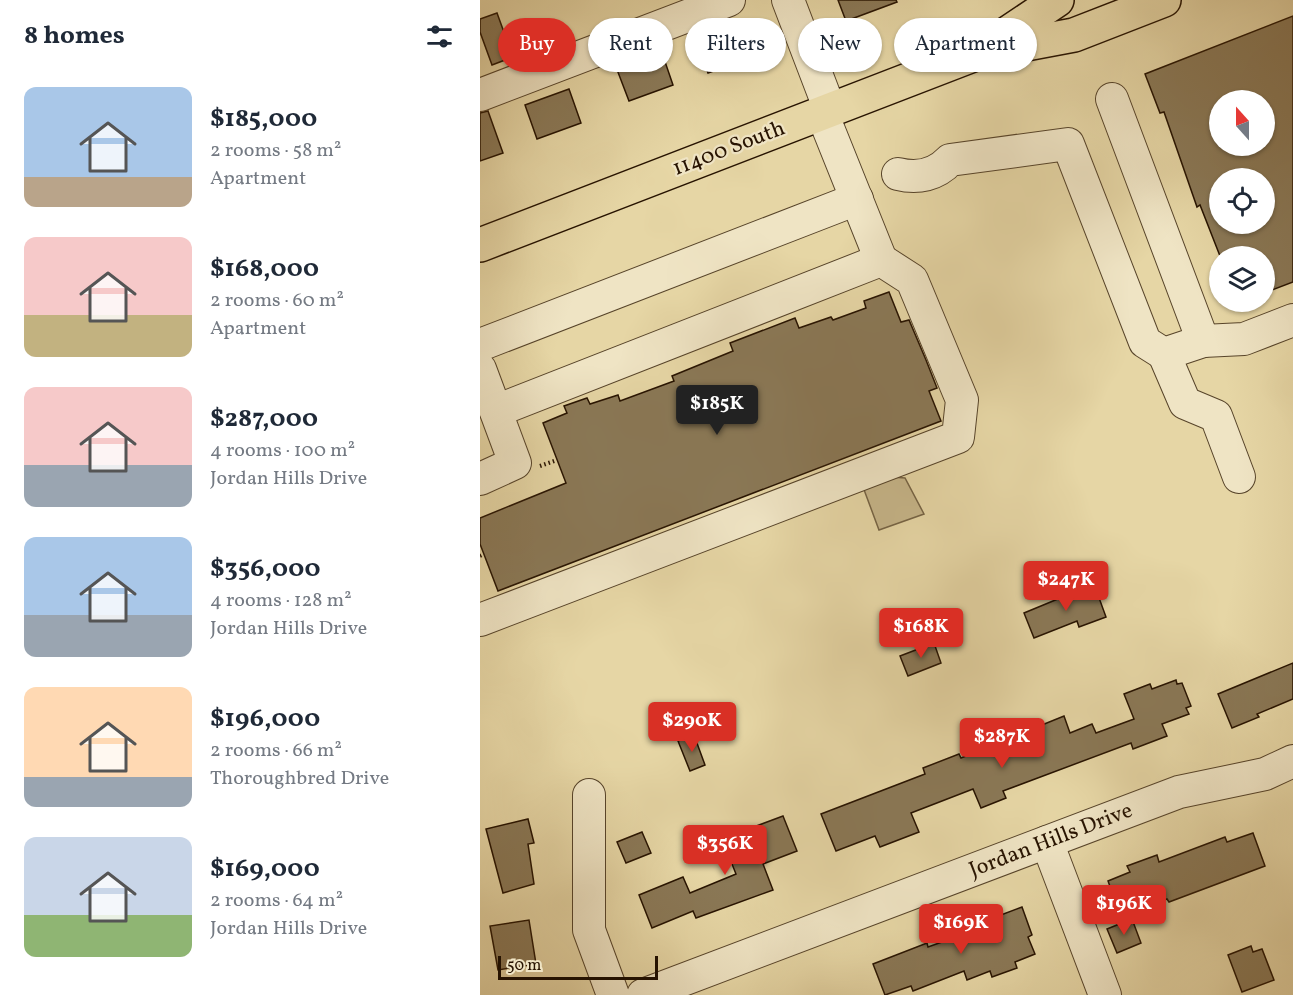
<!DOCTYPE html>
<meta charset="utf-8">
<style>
:root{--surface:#fff;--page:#f2f2f3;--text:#1f2937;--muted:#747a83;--accent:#d93025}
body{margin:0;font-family:Vollkorn,serif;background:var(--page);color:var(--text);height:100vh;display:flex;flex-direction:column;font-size:22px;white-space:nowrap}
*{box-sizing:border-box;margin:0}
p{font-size:20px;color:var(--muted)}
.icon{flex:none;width:33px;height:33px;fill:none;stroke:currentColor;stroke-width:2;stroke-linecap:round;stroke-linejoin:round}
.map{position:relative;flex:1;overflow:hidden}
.side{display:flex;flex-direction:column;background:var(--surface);width:480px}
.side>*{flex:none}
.guide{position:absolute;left:18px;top:18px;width:570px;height:54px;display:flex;gap:12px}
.needle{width:39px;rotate:339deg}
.controls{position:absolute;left:729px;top:90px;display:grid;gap:12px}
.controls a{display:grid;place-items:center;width:66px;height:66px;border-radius:50%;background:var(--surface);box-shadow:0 2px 4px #0004;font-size:30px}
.scale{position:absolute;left:18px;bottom:15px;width:160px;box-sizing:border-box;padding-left:6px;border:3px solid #271301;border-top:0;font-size:16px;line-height:21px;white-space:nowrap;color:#271301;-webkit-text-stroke:4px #efe4c4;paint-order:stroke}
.price{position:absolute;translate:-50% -51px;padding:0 14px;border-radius:6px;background:var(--accent);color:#fff;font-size:20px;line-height:39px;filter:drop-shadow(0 2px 3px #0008)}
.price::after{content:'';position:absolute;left:50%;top:36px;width:18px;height:14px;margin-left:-9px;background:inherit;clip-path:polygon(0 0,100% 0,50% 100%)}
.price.on{background:#222;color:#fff}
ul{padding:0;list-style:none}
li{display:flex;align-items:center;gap:18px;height:150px;padding:0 24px}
li span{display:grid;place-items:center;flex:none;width:168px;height:120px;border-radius:12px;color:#555}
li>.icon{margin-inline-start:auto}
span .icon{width:72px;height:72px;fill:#fffc;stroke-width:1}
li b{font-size:26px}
h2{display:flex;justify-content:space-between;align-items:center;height:72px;padding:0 24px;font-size:26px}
.chip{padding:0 21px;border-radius:27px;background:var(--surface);box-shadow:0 2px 4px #0004;font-size:21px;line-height:54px}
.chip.on{background:var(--accent);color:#fff}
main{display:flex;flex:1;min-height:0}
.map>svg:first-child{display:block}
.green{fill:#c6b589;stroke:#766445;stroke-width:1.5}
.building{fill:#8a7856;stroke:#271301;stroke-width:1.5;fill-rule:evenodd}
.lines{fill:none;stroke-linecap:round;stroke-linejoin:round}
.minor-casing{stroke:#57442a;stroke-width:34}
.major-casing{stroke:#271301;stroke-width:36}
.path{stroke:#271301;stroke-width:4;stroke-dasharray:1.5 3;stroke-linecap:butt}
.minor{stroke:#efe4c4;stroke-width:32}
.major{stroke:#e6d6a5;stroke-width:33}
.labels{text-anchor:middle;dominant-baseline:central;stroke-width:4.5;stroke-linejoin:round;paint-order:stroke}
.street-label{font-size:22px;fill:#271301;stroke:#efe4c4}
</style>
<main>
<section class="side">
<h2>8 homes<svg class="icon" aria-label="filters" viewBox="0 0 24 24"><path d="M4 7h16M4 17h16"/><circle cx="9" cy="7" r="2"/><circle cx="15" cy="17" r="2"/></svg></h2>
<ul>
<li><span style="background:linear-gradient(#a9c7e8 75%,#b9a48a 0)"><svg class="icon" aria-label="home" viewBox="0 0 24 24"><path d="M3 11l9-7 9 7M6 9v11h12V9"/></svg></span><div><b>$185,000</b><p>2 rooms · 58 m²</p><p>Apartment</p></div></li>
<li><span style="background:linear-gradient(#f6c9c9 65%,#c2b280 0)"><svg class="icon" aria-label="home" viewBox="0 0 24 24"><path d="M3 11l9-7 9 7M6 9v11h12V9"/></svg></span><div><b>$168,000</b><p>2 rooms · 60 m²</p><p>Apartment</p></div></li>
<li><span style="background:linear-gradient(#f6c9c9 65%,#9aa5b1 0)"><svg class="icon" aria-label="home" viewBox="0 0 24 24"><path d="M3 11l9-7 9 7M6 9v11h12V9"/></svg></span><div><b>$287,000</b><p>4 rooms · 100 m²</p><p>Jordan Hills Drive</p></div></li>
<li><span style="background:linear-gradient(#a9c7e8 65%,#9aa5b1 0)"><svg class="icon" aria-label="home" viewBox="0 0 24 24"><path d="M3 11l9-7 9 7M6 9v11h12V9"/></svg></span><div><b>$356,000</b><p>4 rooms · 128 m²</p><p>Jordan Hills Drive</p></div></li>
<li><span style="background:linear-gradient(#ffd9b3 75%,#9aa5b1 0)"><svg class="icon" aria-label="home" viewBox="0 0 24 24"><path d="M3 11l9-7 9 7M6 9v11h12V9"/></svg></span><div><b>$196,000</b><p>2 rooms · 66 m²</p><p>Thoroughbred Drive</p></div></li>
<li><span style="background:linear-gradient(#c9d6e8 65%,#8fb573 0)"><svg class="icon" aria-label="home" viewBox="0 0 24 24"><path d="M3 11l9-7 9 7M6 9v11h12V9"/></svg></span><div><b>$169,000</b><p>2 rooms · 64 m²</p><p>Jordan Hills Drive</p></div></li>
</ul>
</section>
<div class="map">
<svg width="813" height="995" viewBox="0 0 813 995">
<rect width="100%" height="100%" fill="#e6d6a5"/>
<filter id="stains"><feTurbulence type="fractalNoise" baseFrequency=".00333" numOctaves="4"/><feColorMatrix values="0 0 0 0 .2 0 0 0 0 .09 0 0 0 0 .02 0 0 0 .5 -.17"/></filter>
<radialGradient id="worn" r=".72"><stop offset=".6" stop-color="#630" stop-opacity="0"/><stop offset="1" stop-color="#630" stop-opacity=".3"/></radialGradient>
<path class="green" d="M412,477L425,478L444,514L399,530L383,487Z"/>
<g class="building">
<path d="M358,0H416L417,2L366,21Z"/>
<path d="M17,13L33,57L12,65L0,32V19Z"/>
<path d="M813,16V282L784,293V256H740L720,205L717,207L684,112L680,113L665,74ZM740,100H784V146H740ZM740,178H784V224H740Z"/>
<path d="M259,22L272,57L228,73L215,39Z"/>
<path d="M181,50L193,85L149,101L136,67Z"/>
<path d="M89,89L101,123L57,139L45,105Z"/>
<path d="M8,111L23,153L0,161V113Z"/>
<path d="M409,292L421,322L429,320L446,360L457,388L449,391L461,421L18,591L0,544V518L86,483L63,423L87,413L84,406L107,398L110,404L138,395L140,401L194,381L192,376L253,351L250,343L315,318L319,328L351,317L353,320L386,308L384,301Z"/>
<path d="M614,584L626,617L599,627L597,621L554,638L544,613Z"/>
<path d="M454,643L461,663L428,676L420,656Z"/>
<path d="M813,663V699L777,714L779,717L752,728L738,694Z"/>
<path d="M696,680L697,684L702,683L711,706L706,708L709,714L682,724L687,736L653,749L651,743L523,791L526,798L501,808L493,789L431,813L439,832L400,847L395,836L356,851L341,814L445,774L443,768L479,754L481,758L506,748L509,756L561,737L557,727L584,716L590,733L612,724L616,733L654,719L644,694L670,684L672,689Z"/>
<path d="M214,735L225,765L210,771L198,741Z"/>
<path d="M303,816L317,851L283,864L293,890L216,918L213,911L172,928L159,895L203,877L210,893L256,874L242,839Z"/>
<path d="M48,819L54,843L48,844L54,884L23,893L6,829Z"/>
<path d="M162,832L171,853L146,863L137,842Z"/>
<path d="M773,833L785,866L689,902L687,899L641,916L628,881L650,872L647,866L677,855L679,862L745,837L747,842Z"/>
<path d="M542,907L552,935L548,937L555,954L535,962L537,968L512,977L510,971L487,980L484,971L433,991L431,986L405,995L393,964L447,943L448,947L515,923L513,918Z"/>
<path d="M652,919L661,943L637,953L627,929Z"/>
<path d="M49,920L56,964L18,970L10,926Z"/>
<path d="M771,946L773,952L782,949L794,980L762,992L748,955Z"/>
</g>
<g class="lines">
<g class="minor-casing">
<g id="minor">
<path d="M308,0L350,110"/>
<path d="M0,95L249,0"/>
<path d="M632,99L723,341L764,339L813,320"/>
<path d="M418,174C438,179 456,175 470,160L588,144L665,342L684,354L723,341"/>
<path d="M0,345L377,199"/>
<path d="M684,354L705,403L736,416L759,477"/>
<path d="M0,369L35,463L0,479"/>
<path d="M16,411L401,260L342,113"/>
<path d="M0,620L478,437L482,400L432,280L401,260"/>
<path d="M109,795V930L133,995"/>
<path d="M567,842L625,995"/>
<path d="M163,995L699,792L785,774L813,761"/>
</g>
</g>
<g class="major-casing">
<g id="major">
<path d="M510,45L577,0"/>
<path d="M0,245L498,53L594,35L684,0"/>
</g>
</g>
<g class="path">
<path d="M60,466L77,460"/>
<path d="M0,556L4,554"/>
</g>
<use href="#minor" class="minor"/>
<use href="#major" class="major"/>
</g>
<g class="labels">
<g class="street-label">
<text transform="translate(249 149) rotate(-21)">11400 South</text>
<text transform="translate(571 841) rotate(-21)">Jordan Hills Drive</text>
</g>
</g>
<rect width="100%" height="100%" filter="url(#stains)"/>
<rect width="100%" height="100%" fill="url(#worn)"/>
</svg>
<div class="controls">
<a><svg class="needle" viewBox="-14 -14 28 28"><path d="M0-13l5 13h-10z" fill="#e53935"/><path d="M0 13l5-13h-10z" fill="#747a83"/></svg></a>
<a><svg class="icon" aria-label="locate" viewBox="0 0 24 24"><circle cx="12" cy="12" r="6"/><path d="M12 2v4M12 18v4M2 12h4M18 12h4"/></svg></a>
<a><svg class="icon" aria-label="layers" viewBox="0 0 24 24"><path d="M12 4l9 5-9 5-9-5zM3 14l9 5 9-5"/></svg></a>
</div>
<div class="scale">50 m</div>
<b class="price on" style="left:237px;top:436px">$185K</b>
<b class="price" style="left:586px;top:612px">$247K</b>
<b class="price" style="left:441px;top:659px">$168K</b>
<b class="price" style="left:212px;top:753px">$290K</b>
<b class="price" style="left:522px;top:769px">$287K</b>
<b class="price" style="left:245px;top:876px">$356K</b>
<b class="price" style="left:644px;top:936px">$196K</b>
<b class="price" style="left:481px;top:955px">$169K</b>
<div class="guide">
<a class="chip on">Buy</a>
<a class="chip">Rent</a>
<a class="chip">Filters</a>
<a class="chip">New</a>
<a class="chip">Apartment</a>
</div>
</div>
</main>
